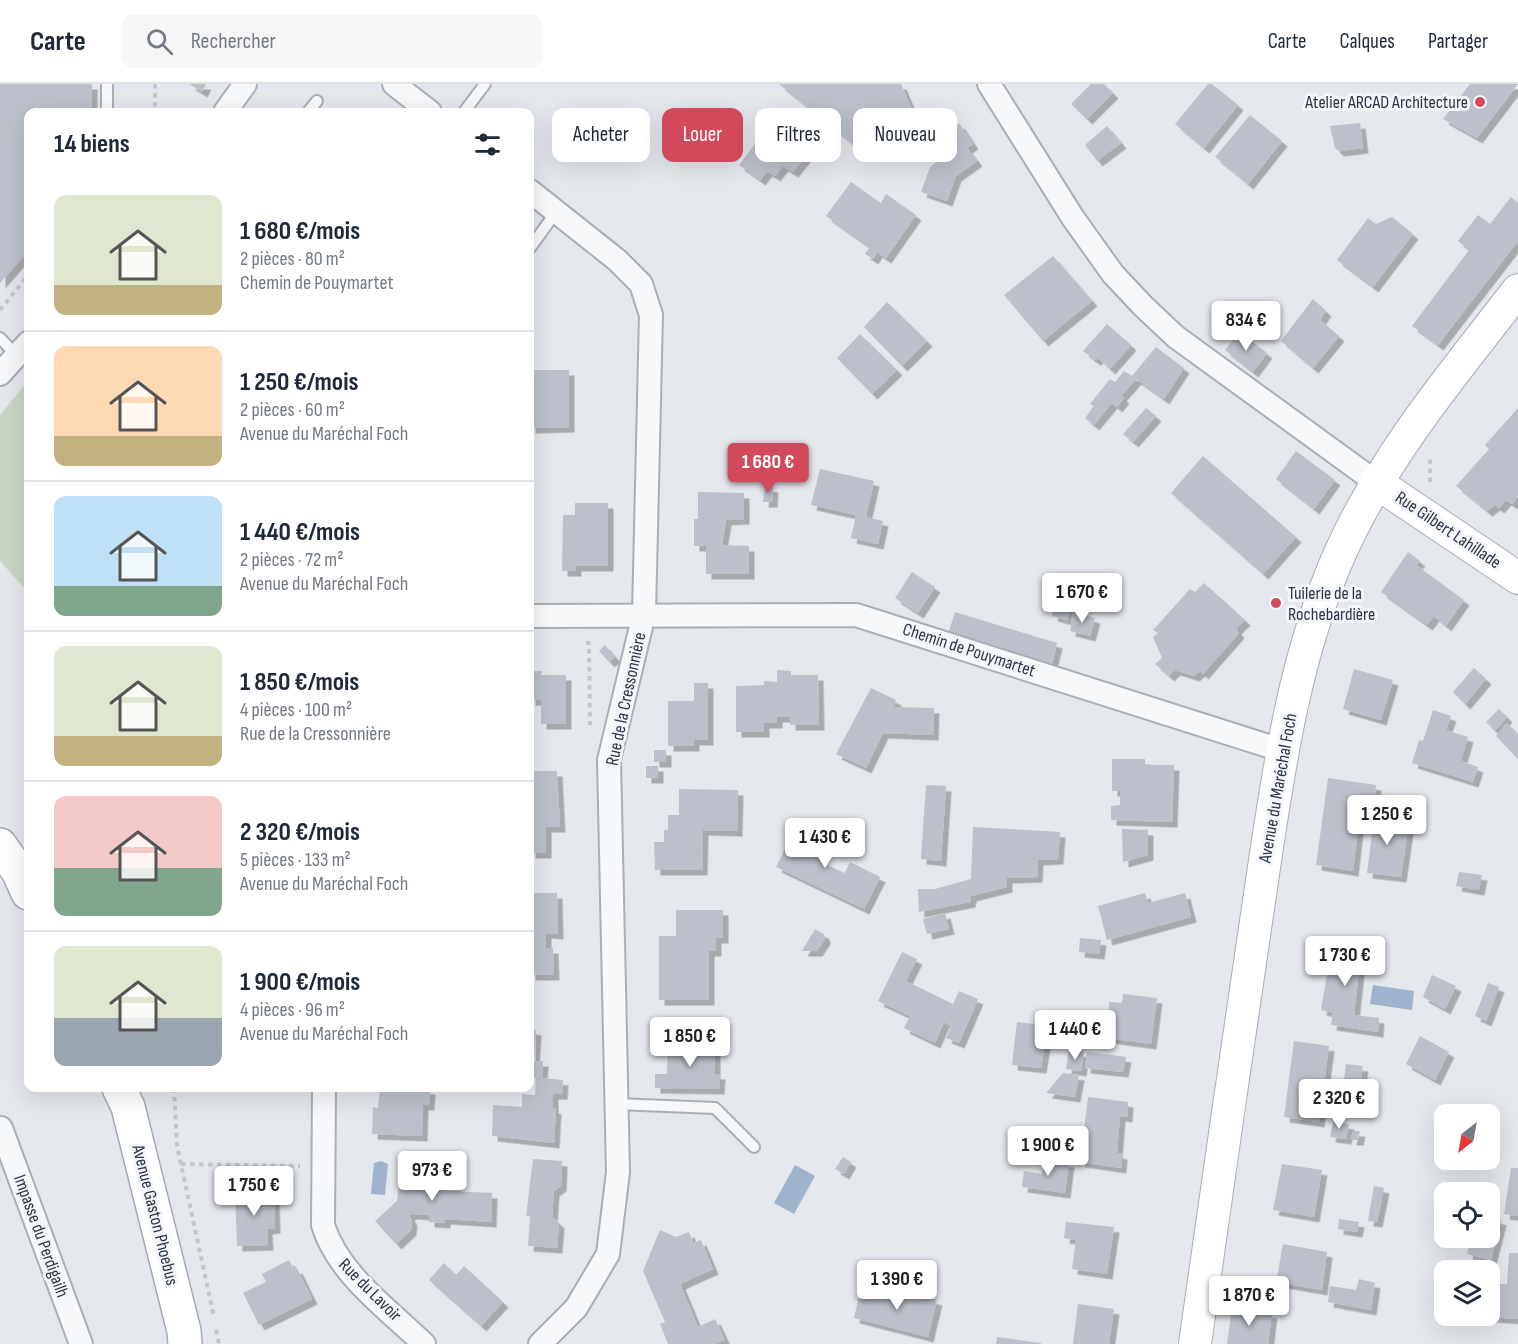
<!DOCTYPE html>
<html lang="fr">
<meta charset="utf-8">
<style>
:root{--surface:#fff;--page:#f6f6f7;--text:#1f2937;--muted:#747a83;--line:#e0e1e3;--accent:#d1495b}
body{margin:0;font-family:"Sofia Sans Condensed",sans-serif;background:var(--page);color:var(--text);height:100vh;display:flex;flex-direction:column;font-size:22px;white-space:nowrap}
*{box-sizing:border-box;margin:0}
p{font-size:20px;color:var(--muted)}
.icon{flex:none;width:33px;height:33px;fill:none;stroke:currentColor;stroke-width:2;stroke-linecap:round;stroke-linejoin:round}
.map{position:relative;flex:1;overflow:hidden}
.drawer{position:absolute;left:24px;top:24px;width:510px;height:984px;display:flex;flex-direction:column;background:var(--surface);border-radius:12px;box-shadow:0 6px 24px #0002}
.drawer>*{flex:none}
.guide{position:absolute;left:552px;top:24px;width:570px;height:54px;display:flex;gap:12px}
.needle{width:39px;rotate:211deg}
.fabs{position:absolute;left:1434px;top:1020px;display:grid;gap:12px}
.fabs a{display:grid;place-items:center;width:66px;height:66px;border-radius:12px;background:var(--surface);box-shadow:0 6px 24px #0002;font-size:30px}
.price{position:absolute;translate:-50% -51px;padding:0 14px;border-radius:6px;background:#fff;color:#222;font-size:20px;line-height:39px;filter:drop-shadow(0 2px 3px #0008)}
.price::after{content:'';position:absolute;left:50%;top:36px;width:18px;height:14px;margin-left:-9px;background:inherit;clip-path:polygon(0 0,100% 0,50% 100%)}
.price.on{background:var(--accent);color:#fff}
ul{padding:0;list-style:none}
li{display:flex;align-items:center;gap:18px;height:150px;padding:0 30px}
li+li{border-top:2px solid var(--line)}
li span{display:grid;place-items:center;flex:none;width:168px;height:120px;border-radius:12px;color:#555}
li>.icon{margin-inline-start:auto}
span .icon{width:72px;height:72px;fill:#fffc;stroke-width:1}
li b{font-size:26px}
h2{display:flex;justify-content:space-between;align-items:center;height:72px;padding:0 30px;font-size:26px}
.tag{padding:0 21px;border-radius:12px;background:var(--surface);box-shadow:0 6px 24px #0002;font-size:21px;line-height:54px}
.tag.on{background:var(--accent);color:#fff}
header{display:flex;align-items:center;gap:36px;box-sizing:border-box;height:84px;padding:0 30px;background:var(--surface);border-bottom:2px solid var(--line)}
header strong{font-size:28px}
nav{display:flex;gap:33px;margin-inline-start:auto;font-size:21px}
.search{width:420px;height:54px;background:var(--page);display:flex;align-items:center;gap:15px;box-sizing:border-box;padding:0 21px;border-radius:12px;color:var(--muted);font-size:22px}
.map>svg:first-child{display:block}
.green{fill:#c9d6c5}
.water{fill:#9fb4cc}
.building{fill:#bbc0ca;filter:url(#shadow)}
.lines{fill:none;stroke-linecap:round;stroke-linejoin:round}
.lane-casing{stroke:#a9aeb7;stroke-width:14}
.street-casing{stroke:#a9aeb7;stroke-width:26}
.secondary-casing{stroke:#a9aeb7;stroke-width:34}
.primary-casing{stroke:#a3abb8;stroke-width:36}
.path{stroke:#c2c5cb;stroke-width:4;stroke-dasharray:4.5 4.5;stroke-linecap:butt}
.lane{stroke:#f7f8fa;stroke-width:10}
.street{stroke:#f7f8fa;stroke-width:22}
.secondary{stroke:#fff;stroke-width:32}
.primary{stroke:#fff;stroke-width:33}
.poi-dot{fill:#d1495b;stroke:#f4f6f9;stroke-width:2}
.labels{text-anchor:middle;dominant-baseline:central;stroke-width:6;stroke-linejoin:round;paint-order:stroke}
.poi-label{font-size:18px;fill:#2b3445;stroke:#f4f6f9;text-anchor:end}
.street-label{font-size:18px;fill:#2b3445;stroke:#f4f6f9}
</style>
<header>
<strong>Carte</strong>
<div class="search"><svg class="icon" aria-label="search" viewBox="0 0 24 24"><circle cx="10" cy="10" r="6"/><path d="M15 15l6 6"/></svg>Rechercher</div>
<nav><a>Carte</a><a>Calques</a><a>Partager</a></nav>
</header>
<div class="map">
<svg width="1518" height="1260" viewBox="0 0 1518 1260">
<defs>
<filter id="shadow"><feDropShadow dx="5.5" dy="5.5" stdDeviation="0" flood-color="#0004"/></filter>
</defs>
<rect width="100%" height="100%" fill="#e4e7ec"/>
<path class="green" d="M28,297V508L0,477V331Z"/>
<g class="water">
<path d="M1373,901L1414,907L1412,926L1370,920Z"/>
<path d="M381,1077L388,1080L385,1111L371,1110L374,1079Z"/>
<path d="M795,1081L815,1092L794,1130L774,1119Z"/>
</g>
<g class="building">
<path d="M0,0H92V28H28V167L0,199Z"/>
<path d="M189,0H206L202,8Z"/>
<path d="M779,0H901L913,28L921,26L924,34L864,69Z"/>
<path d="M1091,0H1104L1113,9L1087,35L1071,20Z"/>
<path d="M1208,0H1212L1238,21L1204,64L1175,40Z"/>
<path d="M1470,0H1518L1477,54L1443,35Z"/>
<path d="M1250,31L1282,57L1248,100L1215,73Z"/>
<path d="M959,39L973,60L967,64L977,77L956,92L947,117L921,108L930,83L951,66L943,52Z"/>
<path d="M1360,39L1363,64L1339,67L1335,64L1330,42Z"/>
<path d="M770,40L809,68L793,88L783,82L775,92L767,87L760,96L739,81Z"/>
<path d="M1107,42L1121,59L1097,77L1085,61Z"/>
<path d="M851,98L881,119L886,110L916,131L886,174L877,168L873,175L865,170L870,163L826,132Z"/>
<path d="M1511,113L1518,119V157L1438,261L1412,242L1469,166L1458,157L1478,131L1490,140Z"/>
<path d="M1392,133L1413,150L1373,203L1337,176L1368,134L1376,140Z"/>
<path d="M1053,172L1092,217L1043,257L1004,211Z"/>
<path d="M1313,215L1326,227L1320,236L1339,252L1313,284L1281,257Z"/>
<path d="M887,218L927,257L902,282L864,243Z"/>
<path d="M1107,240L1131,261L1110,285L1098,274L1095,276L1083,267Z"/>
<path d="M1240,248L1267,269L1253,288L1225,266Z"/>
<path d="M860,250L897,286L872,310L837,274Z"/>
<path d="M1156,263L1184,284L1164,315L1136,295L1121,312L1124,314L1117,323L1112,319L1094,341L1085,334L1094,322L1090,320L1110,295L1115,298L1124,287L1132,292Z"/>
<path d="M530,286H569V343L530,344Z"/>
<path d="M1146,324L1156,332L1133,358L1123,350Z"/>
<path d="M1518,324V412L1512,420L1506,416L1499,424L1495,421L1487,427L1456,402L1489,365L1485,361Z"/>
<path d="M1296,367L1335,396L1314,425L1276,395Z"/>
<path d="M1203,372L1296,453L1263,490L1171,409Z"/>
<path d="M820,385L874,397L866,433L883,437L878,460L851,454L856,431L811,421Z"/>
<path d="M765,402L773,403L772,418H763Z"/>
<path d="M698,408L744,409V435L726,436L722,461L749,462V490H706V462H694V435H698Z"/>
<path d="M575,419H608V482H576V487H562L563,431H575Z"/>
<path d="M1408,468L1420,477L1416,481L1464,516L1446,542L1434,532L1427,541L1381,508Z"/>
<path d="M912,488L935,503L918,529L895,514Z"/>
<path d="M1204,499L1245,536L1236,545L1239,549L1203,590L1200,587L1194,592L1175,586L1169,592L1155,580L1162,574L1153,553L1158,549L1153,546L1190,505L1195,508Z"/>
<path d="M1059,508L1074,513L1067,536L1052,532Z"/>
<path d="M955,528L1057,559L1052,580L949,547Z"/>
<path d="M1073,528L1095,534L1090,552L1070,547Z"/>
<path d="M605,561L615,573L609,578L599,567Z"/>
<path d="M1474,584L1486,595L1465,620L1453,608Z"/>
<path d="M1354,585L1393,596L1381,636L1343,625Z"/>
<path d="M777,586L791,587V591H818L819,641H790V633H777V639H764V648H736V602L764,601V597L777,598Z"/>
<path d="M530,587H542L541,591H566V640H541V616H530Z"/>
<path d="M694,599H708V656H694V662H668V617H694Z"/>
<path d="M871,604L896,616L893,623L934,624L933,651L883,649L866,684L836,670Z"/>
<path d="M1499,625L1507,633L1495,647L1486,638Z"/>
<path d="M1433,626L1451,632L1446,646L1468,653L1461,677L1478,683L1473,698L1412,679L1419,656L1423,657Z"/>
<path d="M1507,639L1518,650V675L1496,652Z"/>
<rect x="654" y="666" width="12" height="12"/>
<path d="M1112,675H1145V681H1174L1172,738L1111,736V722L1120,721V707H1112Z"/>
<rect x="646" y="682" width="12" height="12"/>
<path d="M530,687H557L560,743H546V769H530Z"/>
<path d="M1328,694L1376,701L1374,721L1361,720L1353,787L1316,781Z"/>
<path d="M926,701L946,702L941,777L921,775Z"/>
<path d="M679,705L738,706L737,747L703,746L702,786H655L654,758H664V746H668V731H679Z"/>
<path d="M1376,721L1390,724L1387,742L1408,745L1401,793L1367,789Z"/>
<path d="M798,739L827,754L816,776L845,789L850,778L880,793L864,825L776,783Z"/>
<path d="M973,743L1060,748L1058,775L1038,776L1037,793L1007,794V803L971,812L970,818L919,828L918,805H935L971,795Z"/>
<path d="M1122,745L1148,746V771L1123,778Z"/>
<path d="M1459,788L1482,791L1479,806L1456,802Z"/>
<path d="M530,809H557L558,850L546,849V864H553L554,891H530Z"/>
<path d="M1145,809L1148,819L1185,809L1191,833L1107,856L1098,822Z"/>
<path d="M676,826H723V854H716V867H709V916H659V852H676Z"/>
<path d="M945,829L949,845L927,850L923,835Z"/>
<path d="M815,845L824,850L825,855L817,867H802Z"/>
<path d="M1080,854L1101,856L1099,870L1079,868Z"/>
<path d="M1333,855L1362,859L1354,931L1379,934L1378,948L1331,941L1333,929L1321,926Z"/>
<path d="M902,868L917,875L906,897L953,920L959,907L978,915L959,959L946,954L951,942L944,938L935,959L904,944L910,932L878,917Z"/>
<path d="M1432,891L1456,902L1445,925L1423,913Z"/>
<path d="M1488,899L1499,903L1486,937L1475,932Z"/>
<path d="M1123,910L1157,914L1151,960L1107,954L1109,918L1122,919Z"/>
<path d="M1017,938L1048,942L1041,984L1012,981Z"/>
<path d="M530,945L536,946L534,977H543L542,994L563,996L562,1010H553V1024L556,1025L554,1059L492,1052L493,1021L522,1023V1010L535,1011L536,994H530Z"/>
<path d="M1420,952L1449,968L1435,996L1406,980Z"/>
<path d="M690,957L715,958V990H720L719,1005L655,1004V990H667L668,963H690Z"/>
<path d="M1294,957L1329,962L1319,1038L1284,1033Z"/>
<path d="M1069,966L1084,968L1081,987L1066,985Z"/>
<path d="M1087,968L1126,973L1123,988L1085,984Z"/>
<path d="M1346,980L1363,982L1359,1007L1343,1005Z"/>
<path d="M1063,989L1079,991L1075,1013L1046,1009Z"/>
<path d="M380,1004L430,1005L429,1021H423L422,1052L372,1050L373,1023L378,1024Z"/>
<path d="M1088,1013L1128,1018L1127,1033L1120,1032L1117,1069L1122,1070L1121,1084L1080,1078Z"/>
<path d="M1333,1038L1349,1040L1346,1055L1330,1053Z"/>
<path d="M1353,1047H1360L1358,1056H1351Z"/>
<path d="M432,1069L448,1070L447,1090H432L431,1106L492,1109L491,1138L445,1135V1139L429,1138V1131L411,1130L409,1132L412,1136L411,1146L396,1160L375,1137L397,1117L400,1093L405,1088L432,1090Z"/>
<path d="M843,1073L851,1078L844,1090L835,1085Z"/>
<path d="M533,1075L562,1077L561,1102L554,1107L552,1133L559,1139L557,1164L528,1162L530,1132H526Z"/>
<path d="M1044,1075L1069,1078L1065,1109L1022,1103L1024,1087L1042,1090Z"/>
<path d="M1282,1080L1322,1086L1314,1133L1273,1126Z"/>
<path d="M1511,1084H1518V1132L1504,1130Z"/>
<path d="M1374,1102L1384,1104L1377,1138L1368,1137Z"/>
<path d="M274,1106L275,1144L267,1145L268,1161L237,1162L235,1107Z"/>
<path d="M1490,1132L1501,1136L1491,1176L1467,1170L1471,1154H1490Z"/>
<path d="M1339,1135L1359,1138L1357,1148L1338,1145Z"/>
<path d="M1066,1138L1114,1143L1107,1190L1072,1185L1076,1156L1064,1154Z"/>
<path d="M660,1146L676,1153L689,1148L693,1159L701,1156L713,1185L680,1200L698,1243L715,1235L725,1256L715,1260H668L660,1240L665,1238L643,1187Z"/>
<path d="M1283,1160L1327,1168L1322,1206L1276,1198Z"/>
<path d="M1509,1169H1518V1235L1490,1233L1492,1200H1507Z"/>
<path d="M289,1176L294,1185L297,1184L312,1215L259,1241L243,1209L266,1198L262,1190Z"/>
<path d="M444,1179L456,1191L464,1182L503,1218L481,1242L429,1196Z"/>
<path d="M1359,1195L1375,1199L1371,1226L1328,1218L1330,1202L1356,1206Z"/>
<path d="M861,1203L905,1213L906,1208L937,1216L928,1253L854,1234Z"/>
<path d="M1078,1220L1114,1225L1109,1260H1073Z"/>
<path d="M1232,1223L1272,1229L1268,1260H1227Z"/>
<path d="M997,1253L1041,1259V1260H996Z"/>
</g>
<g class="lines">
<g class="lane-casing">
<g id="lane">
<path d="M107,0V28"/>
<path d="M308,28L317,17"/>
<path d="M464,28L485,0"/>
<path d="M530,164L556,128"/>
<path d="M0,254L17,272"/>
<path d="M617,1020L715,1024L754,1063"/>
</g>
</g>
<g class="street-casing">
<g id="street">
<path d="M394,0L430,28"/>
<path d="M989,0L1073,134L1113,190L1143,222L1176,253L1377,399"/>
<path d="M225,28L245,0"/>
<path d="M530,107L617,176L641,200L651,231L644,530L609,676L618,1088L608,1170L576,1224L540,1260"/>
<path d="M0,290L28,259"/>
<path d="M530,532L856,531L1284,667"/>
<path d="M324,1004L323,1141C338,1190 388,1225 424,1260"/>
<path d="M1,1044L81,1260"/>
</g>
</g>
<g class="secondary-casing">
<g id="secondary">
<path d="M1377,399L1518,494"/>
<path d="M1195,1260C1216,1115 1236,969 1258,824C1276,704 1291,578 1341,467C1385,370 1454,289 1518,206"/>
</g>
</g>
<g class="primary-casing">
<g id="primary">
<path d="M0,761L18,787L28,809"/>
<path d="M119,1004L128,1023L184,1247L185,1260"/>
</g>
</g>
<g class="path">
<path d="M155,0V28"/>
<path d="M0,226L28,191"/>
<path d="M1430,398V373"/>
<path d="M586,559H589L590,641"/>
<path d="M174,1004L177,1062L214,1233"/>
<path d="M181,1080L300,1082"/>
<path d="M216,1246L219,1260"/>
</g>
<use href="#lane" class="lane"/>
<use href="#street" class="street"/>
<use href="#secondary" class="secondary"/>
<use href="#primary" class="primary"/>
</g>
<g class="poi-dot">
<circle cx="1480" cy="18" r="6"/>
<circle cx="1276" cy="519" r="6"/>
</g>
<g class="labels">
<g class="poi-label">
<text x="1468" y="18">Atelier ARCAD Architecture</text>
<text x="1288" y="509" text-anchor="start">Tuilerie de la<tspan x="1288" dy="21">Rochebardière</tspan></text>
</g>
<g class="street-label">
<text transform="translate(1448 446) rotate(34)">Rue Gilbert Lahillade</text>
<text transform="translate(969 566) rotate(18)">Chemin de Pouymartet</text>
<text transform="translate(626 615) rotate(-78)">Rue de la Cressonnière</text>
<text transform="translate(1278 704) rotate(-80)">Avenue du Maréchal Foch</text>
<text transform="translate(155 1131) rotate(76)">Avenue Gaston Phoebus</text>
<text transform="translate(41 1152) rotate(70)">Impasse du Perdigailh</text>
<text transform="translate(370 1206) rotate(45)">Rue du Lavoir</text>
</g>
</g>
</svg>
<div class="fabs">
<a><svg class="needle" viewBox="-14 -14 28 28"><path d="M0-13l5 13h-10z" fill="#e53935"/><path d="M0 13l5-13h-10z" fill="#747a83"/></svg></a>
<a><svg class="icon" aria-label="locate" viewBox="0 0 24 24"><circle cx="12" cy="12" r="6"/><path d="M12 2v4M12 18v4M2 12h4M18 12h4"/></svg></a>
<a><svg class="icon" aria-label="layers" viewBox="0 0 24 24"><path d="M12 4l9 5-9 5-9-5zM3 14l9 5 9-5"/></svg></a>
</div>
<b class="price" style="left:1246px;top:268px">834 €</b>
<b class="price on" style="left:768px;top:410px">1 680 €</b>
<b class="price" style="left:1082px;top:540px">1 670 €</b>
<b class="price" style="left:1387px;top:762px">1 250 €</b>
<b class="price" style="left:825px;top:785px">1 430 €</b>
<b class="price" style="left:1345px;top:903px">1 730 €</b>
<b class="price" style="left:1075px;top:977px">1 440 €</b>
<b class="price" style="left:690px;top:984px">1 850 €</b>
<b class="price" style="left:1339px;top:1046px">2 320 €</b>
<b class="price" style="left:1048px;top:1093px">1 900 €</b>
<b class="price" style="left:432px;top:1118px">973 €</b>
<b class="price" style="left:254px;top:1133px">1 750 €</b>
<b class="price" style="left:897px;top:1227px">1 390 €</b>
<b class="price" style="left:1249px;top:1243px">1 870 €</b>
<div class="guide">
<a class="tag">Acheter</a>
<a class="tag on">Louer</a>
<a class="tag">Filtres</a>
<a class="tag">Nouveau</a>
</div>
<section class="drawer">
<h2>14 biens<svg class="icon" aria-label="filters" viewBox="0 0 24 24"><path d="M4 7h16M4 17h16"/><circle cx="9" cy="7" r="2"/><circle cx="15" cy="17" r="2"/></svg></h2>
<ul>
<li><span style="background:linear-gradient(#dfe7d0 75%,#c2b280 0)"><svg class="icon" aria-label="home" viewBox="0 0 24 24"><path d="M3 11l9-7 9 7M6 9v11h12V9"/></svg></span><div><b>1 680 €/mois</b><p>2 pièces · 80 m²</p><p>Chemin de Pouymartet</p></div></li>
<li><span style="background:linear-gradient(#ffd9b3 75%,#c2b280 0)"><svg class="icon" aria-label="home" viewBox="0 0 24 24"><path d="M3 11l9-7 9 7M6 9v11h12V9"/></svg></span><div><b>1 250 €/mois</b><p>2 pièces · 60 m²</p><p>Avenue du Maréchal Foch</p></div></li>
<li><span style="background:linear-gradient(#bfe0f5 75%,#7fa58c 0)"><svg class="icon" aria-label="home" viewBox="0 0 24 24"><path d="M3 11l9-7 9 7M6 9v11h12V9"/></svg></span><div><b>1 440 €/mois</b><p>2 pièces · 72 m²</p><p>Avenue du Maréchal Foch</p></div></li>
<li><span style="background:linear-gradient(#dfe7d0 75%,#c2b280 0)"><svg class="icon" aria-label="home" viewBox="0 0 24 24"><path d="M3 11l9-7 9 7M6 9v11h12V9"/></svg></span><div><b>1 850 €/mois</b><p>4 pièces · 100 m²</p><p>Rue de la Cressonnière</p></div></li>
<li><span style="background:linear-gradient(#f6c9c9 60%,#7fa58c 0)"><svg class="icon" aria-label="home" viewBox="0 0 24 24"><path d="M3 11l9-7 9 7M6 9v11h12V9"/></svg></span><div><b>2 320 €/mois</b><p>5 pièces · 133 m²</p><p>Avenue du Maréchal Foch</p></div></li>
<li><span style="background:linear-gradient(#dfe7d0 60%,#9aa5b1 0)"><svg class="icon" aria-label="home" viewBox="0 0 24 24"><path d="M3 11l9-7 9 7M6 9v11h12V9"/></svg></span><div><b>1 900 €/mois</b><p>4 pièces · 96 m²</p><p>Avenue du Maréchal Foch</p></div></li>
</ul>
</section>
</div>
